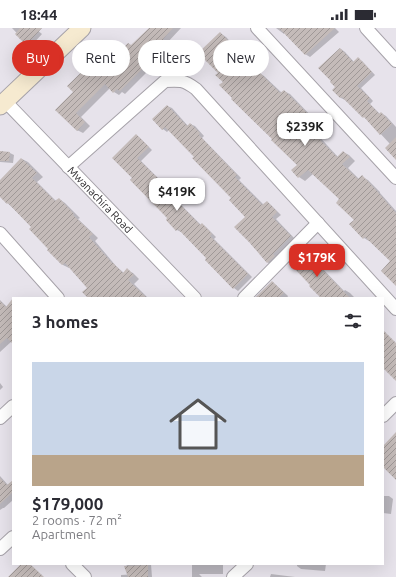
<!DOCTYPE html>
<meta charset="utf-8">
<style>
:root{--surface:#fff;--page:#f7f7f7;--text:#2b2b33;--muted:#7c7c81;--line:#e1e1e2;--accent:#d93025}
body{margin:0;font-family:Ubuntu,sans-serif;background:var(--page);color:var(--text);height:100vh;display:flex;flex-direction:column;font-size:15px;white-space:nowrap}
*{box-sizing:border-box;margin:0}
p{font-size:13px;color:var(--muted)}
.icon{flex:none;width:22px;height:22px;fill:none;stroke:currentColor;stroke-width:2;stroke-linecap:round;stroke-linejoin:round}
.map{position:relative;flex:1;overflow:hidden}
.sheet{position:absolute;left:12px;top:269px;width:372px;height:268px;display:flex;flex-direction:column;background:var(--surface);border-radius:0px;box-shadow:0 4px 16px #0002}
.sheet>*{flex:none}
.hud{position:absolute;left:12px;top:12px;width:372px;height:36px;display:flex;gap:8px}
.price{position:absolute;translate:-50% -34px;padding:0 9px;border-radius:8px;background:#fff;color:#222;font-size:13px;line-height:26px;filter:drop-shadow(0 1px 2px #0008)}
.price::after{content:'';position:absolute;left:50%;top:24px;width:12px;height:9px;margin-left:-6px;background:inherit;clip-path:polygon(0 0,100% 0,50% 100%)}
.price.active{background:var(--accent);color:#fff}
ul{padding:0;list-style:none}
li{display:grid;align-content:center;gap:8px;height:212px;padding:0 20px}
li+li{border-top:1px solid var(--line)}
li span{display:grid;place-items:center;height:124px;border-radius:0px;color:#555}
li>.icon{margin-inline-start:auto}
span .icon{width:72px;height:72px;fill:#fffc;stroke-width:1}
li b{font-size:17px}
h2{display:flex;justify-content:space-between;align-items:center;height:48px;padding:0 20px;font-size:17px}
.pill{padding:0 14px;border-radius:18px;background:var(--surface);box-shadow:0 4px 16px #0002;font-size:14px;line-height:36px}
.pill.active{background:var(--accent);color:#fff}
.status{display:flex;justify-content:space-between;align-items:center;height:28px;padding:0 20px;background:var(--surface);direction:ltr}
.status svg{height:11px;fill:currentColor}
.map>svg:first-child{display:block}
.shadow{fill:#0003}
.building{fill:url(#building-hatch)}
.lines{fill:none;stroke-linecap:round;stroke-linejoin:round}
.street-casing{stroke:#a6a2a9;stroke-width:14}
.secondary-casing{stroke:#a6a2a9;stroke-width:19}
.street{stroke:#fff;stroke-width:12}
.secondary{stroke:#f6ead0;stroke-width:17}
.labels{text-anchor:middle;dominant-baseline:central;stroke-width:3;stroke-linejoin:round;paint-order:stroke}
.street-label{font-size:11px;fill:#2b292c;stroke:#e7e3eb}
</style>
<div class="status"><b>18:44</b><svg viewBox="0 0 49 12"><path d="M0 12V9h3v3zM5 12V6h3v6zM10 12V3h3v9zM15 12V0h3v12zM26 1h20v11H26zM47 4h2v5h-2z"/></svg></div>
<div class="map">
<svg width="396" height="549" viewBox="0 0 396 549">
<defs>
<pattern id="building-hatch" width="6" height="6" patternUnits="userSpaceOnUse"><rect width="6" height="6" fill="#c4bbb9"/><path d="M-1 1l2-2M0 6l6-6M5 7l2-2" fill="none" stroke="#9f9897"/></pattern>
</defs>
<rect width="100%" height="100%" fill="#e7e3eb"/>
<g class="shadow">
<path d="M12,0H40L37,2L42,6L31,18L27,16Z"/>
<path d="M150,0H181L167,15L173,21L163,32L161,30L125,66L122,64L119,67L114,64L110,60L81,89L90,98L83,105L77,102L74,64L100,26L106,29L111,34L131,18Z"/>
<path d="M276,0H335L339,4L310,29L305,26L285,4L284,6Z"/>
<path d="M220,5L226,9L238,22L236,24L257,45L258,44L264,48L282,65L284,63L290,66L315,92L313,95L319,100L315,104L338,129L343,124L349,127L355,133L348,140L359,151L362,149L368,152L380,164V165L396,183V257L392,233L371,212L369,213L364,210L355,192L340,171L313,146L305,153L299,149L293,143L298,137L233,70L219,45Z"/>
<path d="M341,21L345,24L354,34L358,31L362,33L375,47L361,60L373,73L370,76L380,86L381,85L386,88L396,99V130L390,116L366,90L345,72L341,70L333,62L336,59Z"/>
<path d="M167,78L172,80L188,98L190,96L195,98L204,108L202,110L241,150L239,152L264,177L267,174L271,177L281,187L276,191L295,211L272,237L267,234L246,189L232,170L195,129L169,102L167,104L163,101L153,91Z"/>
<path d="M136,107L140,110L152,122L141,133L177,169L175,171L201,197L202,196L206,199L216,209L214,211L252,249L238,263L234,260L208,230L182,203L181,204L177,202L169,190L133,150Z"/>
<path d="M0,124L10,125L14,127L13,135L0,134Z"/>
<path d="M22,131L28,134L43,149L37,154L56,173L59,171L65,175L80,190L78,191L98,210L95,213L116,238L124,245L127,242L133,245L139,251L134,256L148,270H90L88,260L70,239L69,240L63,237L48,222L50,221L33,199L0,168V153Z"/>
<path d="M306,223L310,226L320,236L319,237L344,263L345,262L350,265L355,270H324Z"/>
<path d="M272,254L276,257L288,268L287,270H255Z"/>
<path d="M0,272L13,285V314L12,313L0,324Z"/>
<path d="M0,355L3,359L0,362Z"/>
<path d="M0,448L8,457L13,453V472L4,480H3L0,482Z"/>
<path d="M383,468H389L393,471L391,486L383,485Z"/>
<path d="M125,536H151L152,549H121V547L136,546Z"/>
<path d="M192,536H223V546H199L202,549H192Z"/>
<path d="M297,536H326L325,543L301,541L297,538Z"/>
<path d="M271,546L295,549H270Z"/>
</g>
<g class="building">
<path d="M20,0H42L26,17L15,6Z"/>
<path d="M149,0H173L163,11L169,18L157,29L155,28L120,63L117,61L113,65L105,56L76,85L85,94L77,103L55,82L73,64L67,58L93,33L92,32L100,25L109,34L128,15L131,17Z"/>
<path d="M279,0H335L305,27Z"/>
<path d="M220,4L233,18L231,20L256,45L258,43L280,65L284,62L310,88L308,91L314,96L309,101L337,129L343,123L350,129L342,136L358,151L362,147L375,161L396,185V258L381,243L390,233L365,209L363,211L349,196L354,192L336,175L339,171L308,142L298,150L291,142L297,137L271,112L272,111L231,71L232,70L219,57L223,54L215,47L218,45L198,25Z"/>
<path d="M340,20L353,34L358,29L372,44L357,58L370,70L367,73L379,86L381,84L392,96L380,107L364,89L363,90L342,69L340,70L332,62L335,59L330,54L331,53L318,40Z"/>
<path d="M167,77L187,98L190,95L200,105L199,107L237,147L235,149L262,177L267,173L277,184L272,189L291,208L273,226L275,228L267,235L249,214L234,199L245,189L229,172L231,170L192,130L194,129L165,99L162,102L152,91Z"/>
<path d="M136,106L149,119L137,130L174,166L172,168L200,197L202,195L212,206L210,208L248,246L233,261L205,232L206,230L178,201L176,203L166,192L167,190L130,152L132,150L112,130Z"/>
<path d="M396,109V132L385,120Z"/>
<path d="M0,123L10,124L9,133H0Z"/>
<path d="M21,130L37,145L32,150L55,173L59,170L74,186L73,187L93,206L89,209L112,235H113L123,245L127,240L134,247L128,252L147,270H88L82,264L87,260L65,235L62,237L47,222L48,221L29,201L31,199L8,175L7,176L0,169V152Z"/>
<path d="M306,222L316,233L315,234L350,270H321L309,258L310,257L291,237Z"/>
<path d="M272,253L284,265L278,270H255Z"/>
<path d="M13,270V316L7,310L0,316V273L6,279Z"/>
<path d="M383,302L396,315V353L383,340Z"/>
<path d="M396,404V452L383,439V418Z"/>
<path d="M0,450L7,457L13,452V464L0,476Z"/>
<path d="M21,536H30L44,549H8Z"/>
<path d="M148,537V549H128L124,538Z"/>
</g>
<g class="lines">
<g class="street-casing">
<g id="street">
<path d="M257,0L396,150"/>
<path d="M366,0L396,33"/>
<path id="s1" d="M5,73L195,270"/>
<path d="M68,139L165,53C180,52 184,52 196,61L396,281"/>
<path d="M0,205L58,270"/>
<path d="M244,270L318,195"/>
<path d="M383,388L396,375"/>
<path d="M0,390L13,378"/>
<path d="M0,521L13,509"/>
<path d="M72,536L85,549"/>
<path d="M233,549L247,536"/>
</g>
</g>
<g class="secondary-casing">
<path id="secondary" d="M0,78L82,0"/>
</g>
<use href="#street" class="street"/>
<use href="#secondary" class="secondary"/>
</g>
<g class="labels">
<g class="street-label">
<text stroke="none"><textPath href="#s1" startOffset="137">Mwanachira Road</textPath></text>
</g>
</g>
</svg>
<b class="price" style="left:305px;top:119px">$239K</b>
<b class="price" style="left:177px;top:184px">$419K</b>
<b class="price active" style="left:317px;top:250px">$179K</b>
<div class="hud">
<a class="pill active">Buy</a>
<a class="pill">Rent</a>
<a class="pill">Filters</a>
<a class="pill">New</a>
</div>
<section class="sheet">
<h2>3 homes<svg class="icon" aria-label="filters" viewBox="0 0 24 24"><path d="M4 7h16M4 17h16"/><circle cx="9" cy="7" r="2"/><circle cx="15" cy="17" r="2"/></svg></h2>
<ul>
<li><span style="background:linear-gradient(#c9d6e8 75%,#b9a48a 0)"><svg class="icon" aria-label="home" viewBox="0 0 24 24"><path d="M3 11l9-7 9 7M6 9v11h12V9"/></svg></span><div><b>$179,000</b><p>2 rooms · 72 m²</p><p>Apartment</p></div></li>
</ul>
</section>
</div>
